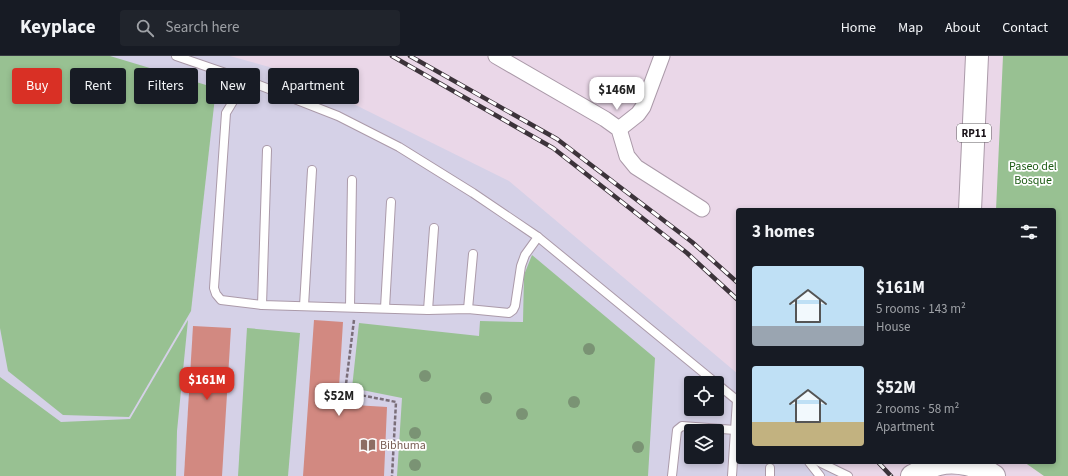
<!DOCTYPE html>
<meta charset="utf-8">
<style>
:root{--surface:#171b24;--page:#20242c;--text:#f1f3f6;--muted:#9ea1a6;--line:#363941;--accent:#d93025}
body{margin:0;font-family:"Source Sans 3",sans-serif;background:var(--page);color:var(--text);height:100vh;display:flex;flex-direction:column;font-size:15px;white-space:nowrap}
*{box-sizing:border-box;margin:0}
p{font-size:13px;color:var(--muted)}
.icon{flex:none;width:22px;height:22px;fill:none;stroke:currentColor;stroke-width:2;stroke-linecap:round;stroke-linejoin:round}
.map{position:relative;flex:1;overflow:hidden}
.details{position:absolute;left:736px;top:152px;width:320px;height:256px;display:flex;flex-direction:column;background:var(--surface);border-radius:4px;box-shadow:0 2px 6px #0003}
.details>*{flex:none}
.banner{position:absolute;left:12px;top:12px;width:380px;height:36px;display:flex;gap:8px}
.tools{position:absolute;left:684px;top:320px;display:grid;gap:8px}
.tools a{display:grid;place-items:center;width:40px;height:40px;border-radius:4px;background:var(--surface);box-shadow:0 2px 6px #0003;font-size:20px}
.price{position:absolute;translate:-50% -34px;padding:0 9px;border-radius:8px;background:#fff;color:#222;font-size:13px;line-height:26px;filter:drop-shadow(0 1px 2px #0008)}
.price::after{content:'';position:absolute;left:50%;top:24px;width:12px;height:9px;margin-left:-6px;background:inherit;clip-path:polygon(0 0,100% 0,50% 100%)}
.price.current{background:var(--accent);color:#fff}
ul{padding:0;list-style:none}
li{display:flex;align-items:center;gap:12px;height:100px;padding:0 16px}
li span{display:grid;place-items:center;flex:none;width:112px;height:80px;border-radius:4px;color:#555}
li>.icon{margin-inline-start:auto}
span .icon{width:48px;height:48px;fill:#fffc;stroke-width:1}
li b{font-size:17px}
h2{display:flex;justify-content:space-between;align-items:center;height:48px;padding:0 16px;font-size:17px}
.chip{padding:0 14px;border-radius:4px;background:var(--surface);box-shadow:0 2px 6px #0003;font-size:14px;line-height:36px}
.chip.current{background:var(--accent);color:#fff}
header{display:flex;align-items:center;gap:24px;box-sizing:border-box;height:56px;padding:0 20px;background:var(--surface);border-bottom:1px solid var(--line)}
header strong{font-size:19px}
nav{display:flex;gap:22px;margin-inline-start:auto;font-size:14px}
.search{width:280px;height:36px;background:var(--page);display:flex;align-items:center;gap:10px;box-sizing:border-box;padding:0 14px;border-radius:4px;color:var(--muted);font-size:15px}
.map>svg:first-child{display:block}
.education{fill:#d5d1e7;fill-rule:evenodd}
.green{fill:#98c192}
.building{fill:#d28981}
.lines{fill:none;stroke-linecap:round;stroke-linejoin:round}
.service-casing{stroke:#ab9aa9;stroke-width:10}
.minor-casing{stroke:#ab9aa9;stroke-width:17}
.trunk-casing{stroke:#ab9aa9;stroke-width:24}
.path{stroke:#7a6e79;stroke-width:2.5;stroke-dasharray:4 2;stroke-linecap:butt}
.service{stroke:#fff;stroke-width:8}
.minor{stroke:#fff;stroke-width:15}
.trunk{stroke:#fff;stroke-width:22}
.rail-casing{stroke:#3c333a;stroke-width:4.5}
.rail{stroke:#fff;stroke-width:3;stroke-dasharray:9;stroke-linecap:butt}
.tree{fill:#7a9374}
.labels{text-anchor:middle;dominant-baseline:central;stroke-width:3.5;stroke-linejoin:round;paint-order:stroke}
.shield{fill:#fff;stroke:#5f5a5f;stroke-width:1}
.shield-label{font-size:11px;font-weight:bold;fill:#1b141a}
.park-label{font-size:12px;fill:#1e5c15;stroke:#fff}
.education-label{font-size:12px;fill:#785e54;stroke:#fff;text-anchor:start}
</style>
<header>
<strong>Keyplace</strong>
<div class="search"><svg class="icon" aria-label="search" viewBox="0 0 24 24"><circle cx="10" cy="10" r="6"/><path d="M15 15l6 6"/></svg>Search here</div>
<nav><a>Home</a><a>Map</a><a>About</a><a>Contact</a></nav>
</header>
<div class="map">
<svg width="1068" height="420" viewBox="0 0 1068 420">
<rect width="100%" height="100%" fill="#ead7e8"/>
<path class="education" d="M0,0H230L291,17L509,125L738,318V406H837L841,420H0ZM691,327H717V353H691ZM691,375H717V401H691Z"/>
<g class="green">
<path d="M0,0H110L216,32L191,255L129,361L63,359L8,315L0,272Z"/>
<path d="M1003,0H1068V420H1044L1024,406H1054V154H996Z"/>
<path d="M532,199L655,302L648,420H397L402,342L352,332L359,267L479,280L480,265L523,266L524,219Z"/>
<path d="M188,264L177,375L176,420H0V321L61,366L130,363Z"/>
<path d="M247,272L300,277L288,420H238Z"/>
</g>
<g class="building">
<path d="M314,264L343,266L338,348L387,351L384,420H303Z"/>
<path d="M193,270L231,272L222,420H184Z"/>
</g>
<g class="lines">
<g class="service-casing">
<g id="service">
<path d="M176,0L246,24L338,60L399,91L473,137L538,181L716,327"/>
<path d="M246,24L226,57L214,232L216,238L221,244L262,249L428,254L468,253L509,257L513,254L515,250L521,210L525,199L538,181"/>
<path d="M262,249L267,94"/>
<path d="M304,250L312,114"/>
<path d="M350,251L352,124"/>
<path d="M385,252L391,146"/>
<path d="M468,253L473,198"/>
<path d="M428,254L434,172"/>
<path d="M717,328L738,345"/>
<path d="M809,406L820,420"/>
<path d="M819,406L848,420"/>
<path d="M672,420L677,374L682,370L735,374"/>
<path d="M732,420L737,344"/>
<path d="M770,420V412"/>
</g>
</g>
<g class="minor-casing">
<g id="minor">
<path d="M496,0L605,63L619,73L627,100L636,111L702,153"/>
<path d="M619,73L638,58L643,51L662,0"/>
</g>
</g>
<g class="trunk-casing">
<g id="trunk">
<path d="M970,154L977,0"/>
<path d="M912,420C921,416 930,410 939,408C956,404 979,409 994,420"/>
</g>
</g>
<path class="path" d="M354,264L345,336L396,346L392,420"/>
<use href="#service" class="service"/>
<use href="#minor" class="minor"/>
<use href="#trunk" class="trunk"/>
<g class="rail-casing">
<g id="rail">
<path d="M392,0L553,92L687,197L738,244"/>
<path d="M410,0L557,83L692,186L738,227"/>
<path d="M878,406L891,420"/>
</g>
</g>
<use href="#rail" class="rail"/>
</g>
<g class="tree">
<circle cx="589" cy="293" r="6"/>
<circle cx="425" cy="320" r="6"/>
<circle cx="486" cy="342" r="6"/>
<circle cx="574" cy="346" r="6"/>
<circle cx="522" cy="358" r="6"/>
<circle cx="415" cy="377" r="6"/>
<circle cx="638" cy="391" r="6"/>
<circle cx="415" cy="409" r="6"/>
</g>
<defs>
<g id="library-bare" transform="scale(1.2)"><path d="M-6-4Q-3-5.5-.7-3.5V5Q-3 3-6 4ZM6-4Q3-5.5 .7-3.5V5Q3 3 6 4Z" fill="#8d6e63" stroke="#fff" stroke-width="2.5" paint-order="stroke"/></g>
</defs>
<g fill-rule="evenodd">
<use href="#library-bare" x="368" y="389"/>
</g>
<g class="labels">
<rect class="shield" x="957" y="68" width="34" height="18" rx="3"/>
<g class="shield-label">
<text x="974" y="77">RP11</text>
</g>
<g class="park-label">
<text x="1033" y="110">Paseo del<tspan x="1033" dy="14">Bosque</tspan></text>
</g>
<g class="education-label">
<text x="380" y="389">Bibhuma</text>
</g>
</g>
</svg>
<div class="tools">
<a><svg class="icon" aria-label="locate" viewBox="0 0 24 24"><circle cx="12" cy="12" r="6"/><path d="M12 2v4M12 18v4M2 12h4M18 12h4"/></svg></a>
<a><svg class="icon" aria-label="layers" viewBox="0 0 24 24"><path d="M12 4l9 5-9 5-9-5zM3 14l9 5 9-5"/></svg></a>
</div>
<b class="price" style="left:617px;top:55px">$146M</b>
<b class="price current" style="left:207px;top:345px">$161M</b>
<b class="price" style="left:339px;top:361px">$52M</b>
<div class="banner">
<a class="chip current">Buy</a>
<a class="chip">Rent</a>
<a class="chip">Filters</a>
<a class="chip">New</a>
<a class="chip">Apartment</a>
</div>
<section class="details">
<h2>3 homes<svg class="icon" aria-label="filters" viewBox="0 0 24 24"><path d="M4 7h16M4 17h16"/><circle cx="9" cy="7" r="2"/><circle cx="15" cy="17" r="2"/></svg></h2>
<ul>
<li><span style="background:linear-gradient(#bfe0f5 75%,#9aa5b1 0)"><svg class="icon" aria-label="home" viewBox="0 0 24 24"><path d="M3 11l9-7 9 7M6 9v11h12V9"/></svg></span><div><b>$161M</b><p>5 rooms · 143 m²</p><p>House</p></div></li>
<li><span style="background:linear-gradient(#bfe0f5 70%,#c2b280 0)"><svg class="icon" aria-label="home" viewBox="0 0 24 24"><path d="M3 11l9-7 9 7M6 9v11h12V9"/></svg></span><div><b>$52M</b><p>2 rooms · 58 m²</p><p>Apartment</p></div></li>
</ul>
</section>
</div>
